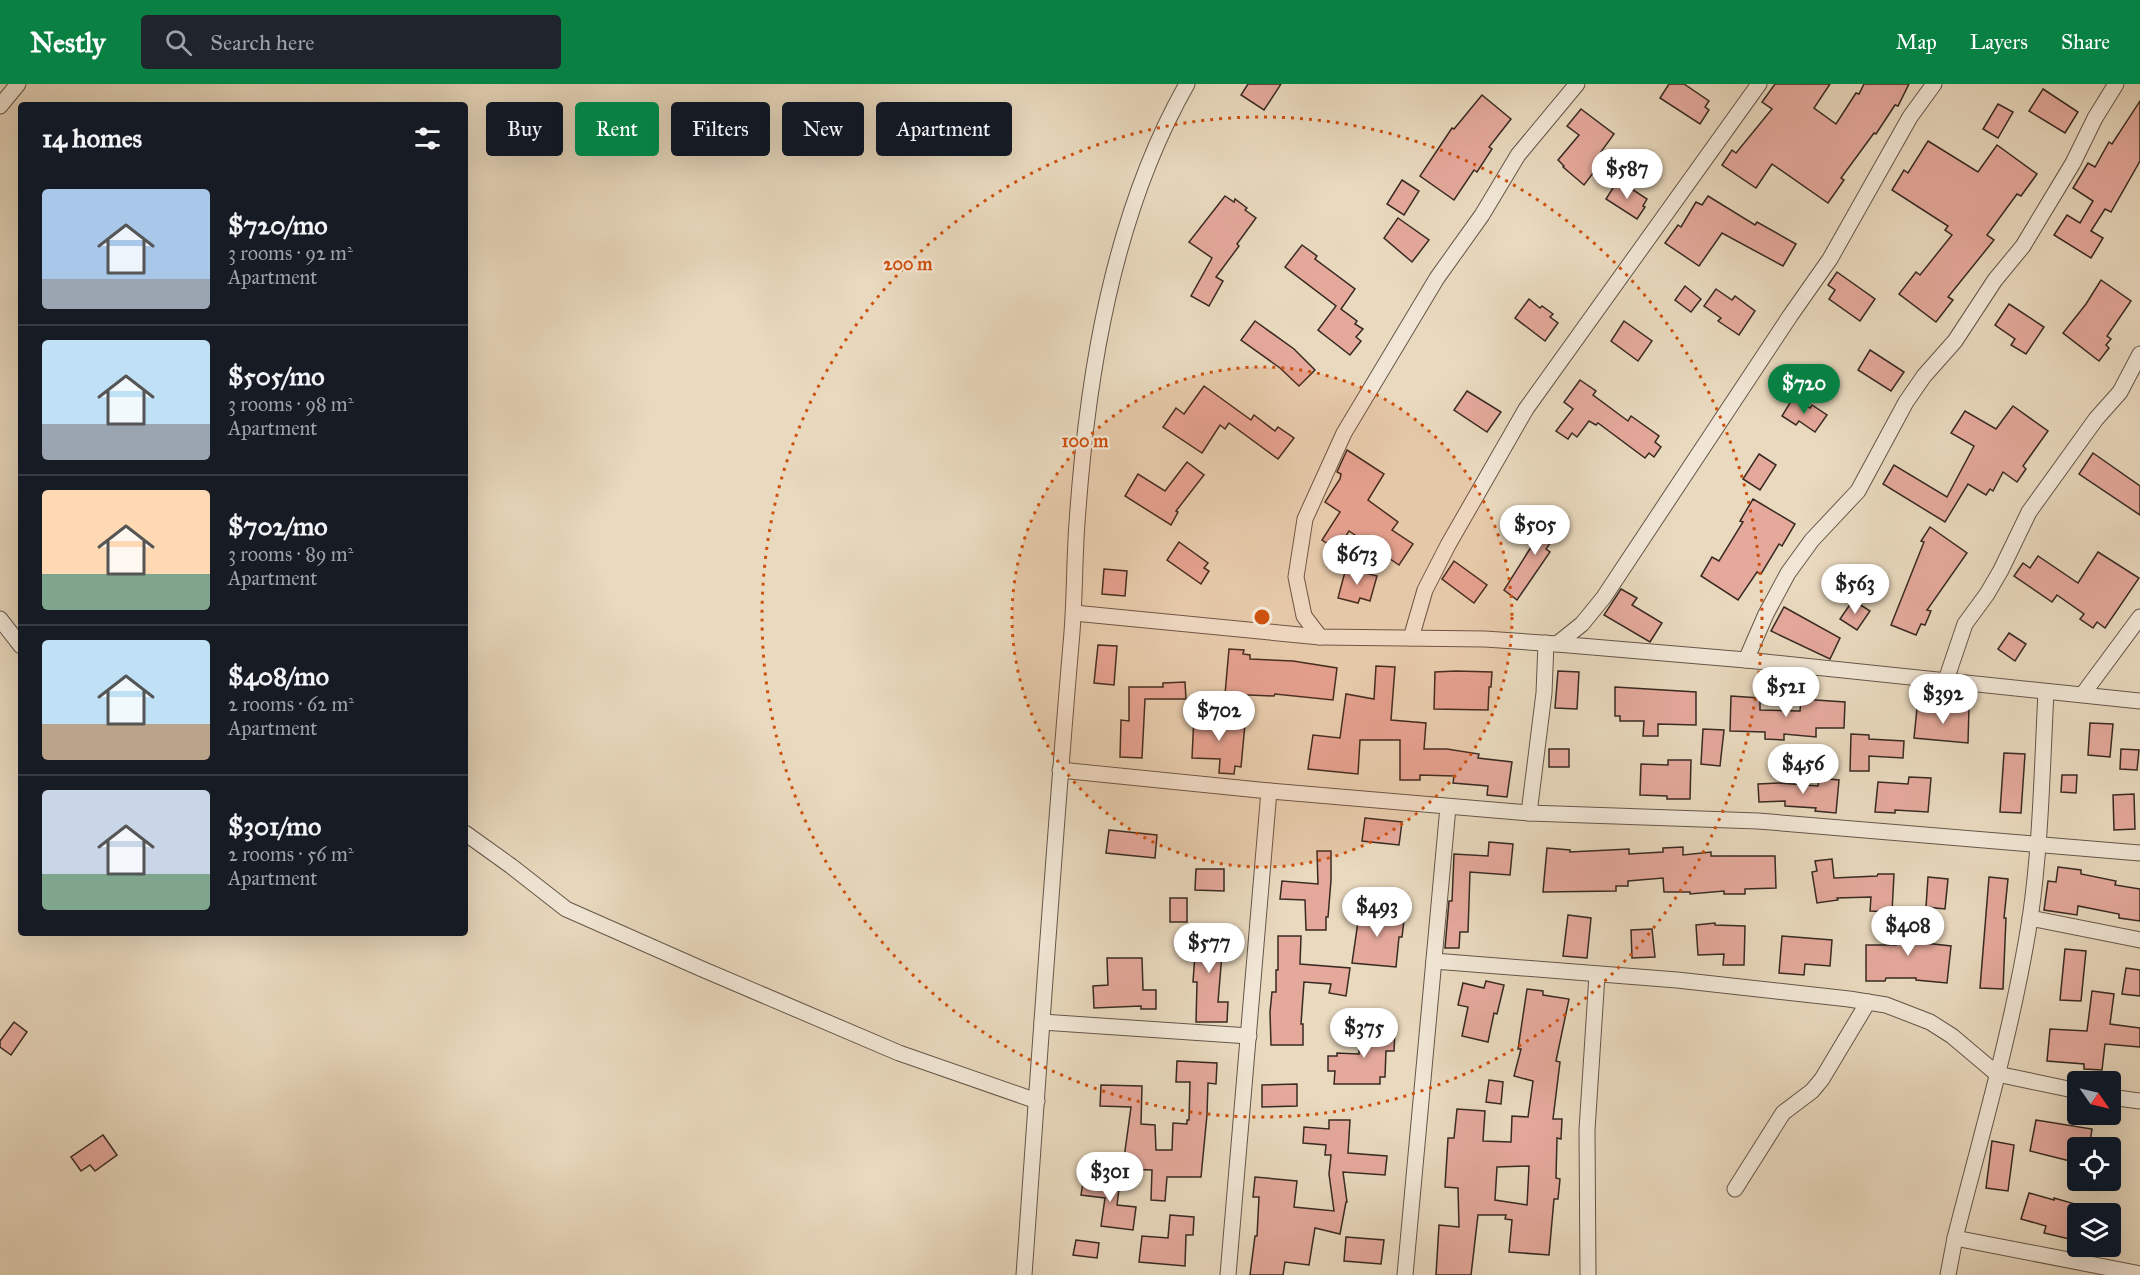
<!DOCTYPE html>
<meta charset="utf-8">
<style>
:root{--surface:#171b24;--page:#20242c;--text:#f1f3f6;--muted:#9ea1a6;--line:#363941;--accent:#0b8043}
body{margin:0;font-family:"IM FELL Great Primer",serif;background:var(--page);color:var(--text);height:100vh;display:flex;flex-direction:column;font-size:22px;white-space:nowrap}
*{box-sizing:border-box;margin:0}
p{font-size:20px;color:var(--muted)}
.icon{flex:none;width:33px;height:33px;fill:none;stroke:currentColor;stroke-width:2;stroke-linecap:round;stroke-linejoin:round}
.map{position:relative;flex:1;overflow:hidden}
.sheet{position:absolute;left:18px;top:18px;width:450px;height:834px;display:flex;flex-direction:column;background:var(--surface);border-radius:6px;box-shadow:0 6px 24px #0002}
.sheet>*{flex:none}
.guide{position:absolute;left:486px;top:18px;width:570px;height:54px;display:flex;gap:12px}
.needle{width:39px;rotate:124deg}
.buttons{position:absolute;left:2067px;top:987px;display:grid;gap:12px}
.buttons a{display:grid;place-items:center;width:54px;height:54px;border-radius:6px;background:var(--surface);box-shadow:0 6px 24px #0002;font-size:30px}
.price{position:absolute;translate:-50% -51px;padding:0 14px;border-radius:21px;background:#fff;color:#222;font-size:20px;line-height:39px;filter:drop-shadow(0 2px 3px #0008)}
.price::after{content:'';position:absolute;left:50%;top:36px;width:18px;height:14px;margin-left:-9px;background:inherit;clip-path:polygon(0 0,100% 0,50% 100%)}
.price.current{background:var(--accent);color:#fff}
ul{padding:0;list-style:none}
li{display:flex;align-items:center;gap:18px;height:150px;padding:0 24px}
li+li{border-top:2px solid var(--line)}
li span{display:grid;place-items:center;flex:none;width:168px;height:120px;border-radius:6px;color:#555}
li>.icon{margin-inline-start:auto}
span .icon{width:72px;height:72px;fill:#fffc;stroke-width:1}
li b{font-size:26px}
h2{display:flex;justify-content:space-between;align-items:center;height:72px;padding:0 24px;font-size:26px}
.pill{padding:0 21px;border-radius:6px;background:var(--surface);box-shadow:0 6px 24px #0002;font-size:21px;line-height:54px}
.pill.current{background:var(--accent);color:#fff}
header{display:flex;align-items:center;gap:36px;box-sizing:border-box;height:84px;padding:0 30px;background:var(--accent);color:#fff}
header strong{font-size:28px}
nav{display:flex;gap:33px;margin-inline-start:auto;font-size:21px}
.search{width:420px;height:54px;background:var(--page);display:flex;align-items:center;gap:15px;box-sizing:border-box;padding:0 21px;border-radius:6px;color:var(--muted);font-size:22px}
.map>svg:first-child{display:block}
.building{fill:#e5a99c;stroke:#382a22;stroke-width:1.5;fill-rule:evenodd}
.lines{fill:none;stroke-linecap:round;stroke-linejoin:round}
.street-casing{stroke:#645649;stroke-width:17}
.street{stroke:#f1e6d5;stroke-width:15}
.ring{fill:none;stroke:#ce520f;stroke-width:3;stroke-dasharray:3 6}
.centre{fill:#ce520f;stroke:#f1e6d5;stroke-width:3}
.ring-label{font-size:18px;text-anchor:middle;font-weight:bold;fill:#ce520f;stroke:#f1e6d5;stroke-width:4.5;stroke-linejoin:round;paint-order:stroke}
</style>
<header>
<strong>Nestly</strong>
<div class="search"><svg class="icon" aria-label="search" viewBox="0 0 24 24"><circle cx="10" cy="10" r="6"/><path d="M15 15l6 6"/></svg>Search here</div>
<nav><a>Map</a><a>Layers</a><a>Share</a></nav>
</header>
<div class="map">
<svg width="2140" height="1191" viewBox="0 0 2140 1191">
<rect width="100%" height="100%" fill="#e9d9be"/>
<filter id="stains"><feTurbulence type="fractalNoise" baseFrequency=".00333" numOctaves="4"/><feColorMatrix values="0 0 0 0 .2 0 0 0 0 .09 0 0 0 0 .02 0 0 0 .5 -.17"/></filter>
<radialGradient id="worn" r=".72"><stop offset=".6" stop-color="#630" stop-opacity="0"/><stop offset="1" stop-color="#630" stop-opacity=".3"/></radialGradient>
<g class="building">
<path d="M1248,0H1281L1264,26L1241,11Z"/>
<path d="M1669,0H1684L1709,17L1705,23L1709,26L1700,40L1660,14Z"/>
<path d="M1775,0H1830L1814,24L1836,40L1856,9L1859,10L1864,0H1909L1898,22L1895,21L1876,50L1874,49L1841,94L1844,96L1828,119L1772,80L1756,104L1722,81L1732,66L1736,69L1772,25L1762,18Z"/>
<path d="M2043,5L2078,28L2065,49L2029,27Z"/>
<path d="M1482,11L1511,35L1489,63L1492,65L1477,88L1474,86L1454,116L1420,92L1452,44L1454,45Z"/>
<path d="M2140,17V77L2111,128L2105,125L2091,147L2103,154L2091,174L2054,151L2067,131L2080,139L2093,117L2073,104L2088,79L2095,83L2109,58L2112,60Z"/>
<path d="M1998,20L2013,28L1998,54L1983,45Z"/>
<path d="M1581,25L1614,50L1595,76L1600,80L1584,101L1563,83L1564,82L1558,76L1579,51L1567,42Z"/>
<path d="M1928,57L1978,88L1997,61L2037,90L2021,112L2017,110L1987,151L1994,156L1948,213L1953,216L1936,238L1899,210L1916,188L1920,191L1952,151L1945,146L1948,142L1892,106L1904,86L1908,89Z"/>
<path d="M1402,96L1419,107L1404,131L1387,120Z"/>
<path d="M1618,96L1647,115L1643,122L1645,123L1637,135L1606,115Z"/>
<path d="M1225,112L1234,118L1235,115L1247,124L1245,126L1256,134L1237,160L1239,162L1216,193L1223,197L1209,222L1191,212L1212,174L1189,158Z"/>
<path d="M1708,112L1755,141L1757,138L1796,160L1783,182L1722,149L1699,182L1665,159L1678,141L1681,143L1696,118L1702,121Z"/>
<path d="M1398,134L1429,156L1412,178L1384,154Z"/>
<path d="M1302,161L1317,172L1315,175L1355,205L1341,225L1357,237L1355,240L1363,245L1356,253L1361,257L1350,271L1318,246L1336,222L1285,183Z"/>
<path d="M1837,188L1875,215L1860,237L1829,215L1835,206L1828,201Z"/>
<path d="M2101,196L2131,217L2107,252L2111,255L2106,261L2109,264L2099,277L2063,249L2086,220Z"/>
<path d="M1685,202L1701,215L1691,228L1675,216Z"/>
<path d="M1716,205L1732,216L1735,212L1755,227L1739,251L1718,237L1721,234L1704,222Z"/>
<path d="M1529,215L1540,224L1542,222L1553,230L1550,233L1558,239L1545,257L1515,234Z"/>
<path d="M2009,220L2044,243L2026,270L2011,261L2015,255L1995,241Z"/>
<path d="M1255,237L1294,265L1315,286L1299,302L1280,284L1241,256Z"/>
<path d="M1624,237L1652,257L1638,277L1611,257Z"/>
<path d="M1870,266L1904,288L1891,307L1858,286Z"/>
<path d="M1580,296L1596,307L1593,311L1628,337L1631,332L1659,352L1655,358L1661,363L1654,373L1649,369L1645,374L1598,339L1596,341L1589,337L1577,353L1572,349L1568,355L1556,347L1573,325L1564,318Z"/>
<path d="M1204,302L1251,336L1254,331L1275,347L1278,343L1294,354L1278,375L1229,339L1225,345L1220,341L1202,369L1163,343L1176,324L1184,330Z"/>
<path d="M1467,307L1501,328L1487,348L1454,326Z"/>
<path d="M1793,314L1810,324L1812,321L1827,331L1815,348L1799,337L1796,341L1782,332Z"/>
<path d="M2013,322L2048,347L2023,382L2026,385L2017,398L2003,388L1993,407L1990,405L1986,411L1968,400L1945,438L1883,400L1894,381L1947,413L1974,362L1951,349L1965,327L1996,345Z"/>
<path d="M1347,366L1384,390L1368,416L1398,438L1392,446L1413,460L1399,481L1349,447L1337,466L1322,456L1340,428L1325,418L1340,395L1341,390L1337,388Z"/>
<path d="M2093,369L2140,402V431L2079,390Z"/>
<path d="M1759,370L1776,381L1760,406L1743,395Z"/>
<path d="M1187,378L1204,391L1176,427L1178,428L1171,441L1125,412L1138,390L1165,407Z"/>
<path d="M1753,415L1795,440L1782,462L1779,460L1761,490L1757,488L1738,516L1701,492L1712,473L1719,477L1743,438L1740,437Z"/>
<path d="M1555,425L1568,434L1546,465L1550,468L1517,516L1504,506Z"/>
<path d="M1930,443L1967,469L1927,526L1931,527L1925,541L1921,540L1916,551L1891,541L1924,458L1921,457Z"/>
<path d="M1179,458L1208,479L1204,484L1209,487L1201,500L1167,476Z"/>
<path d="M2098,468L2139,494L2105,544L2097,538L2093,544L2080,535L2084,530L2057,511L2052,518L2014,492L2023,479L2030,484L2038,472L2078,499Z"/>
<path d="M1454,477L1487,501L1474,519L1442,495Z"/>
<path d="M1346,484L1377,492L1370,517L1360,514L1358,519L1338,514Z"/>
<path d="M1104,485L1127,487L1125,512L1102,510Z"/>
<path d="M1621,505L1637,514L1632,521L1662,539L1650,558L1604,531Z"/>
<path d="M1853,516L1870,527L1857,546L1840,535Z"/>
<path d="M1784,523L1840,554L1830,575L1771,547Z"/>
<path d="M2009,549L2026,560L2015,577L1998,565Z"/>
<path d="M1098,561L1117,562L1114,601L1094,599Z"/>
<path d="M1229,565L1244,566L1243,570L1250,571V575L1293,577L1337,584L1333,616L1275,610L1274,612L1225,610Z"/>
<path d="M1376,582L1395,583L1391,636L1426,639L1424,665H1447L1479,670L1478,674L1512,678L1507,713L1487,711L1488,702L1453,699L1454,692L1420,691V696H1400V656H1360L1358,690L1308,685L1313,651L1340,654L1346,610L1374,615Z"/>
<path d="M1456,587L1492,588L1491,603H1489L1488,626L1434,625L1435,588Z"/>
<path d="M1558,587L1579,588L1577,625L1555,624Z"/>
<path d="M1185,598L1186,615H1145L1142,674L1120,673L1121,636L1129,637V603H1163V599Z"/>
<path d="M1615,603L1696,608V641L1658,640V652H1643L1644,637H1620V632H1615Z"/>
<path d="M1731,612L1760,614V626L1800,627L1801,615L1845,618L1844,644H1816V653L1784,650V656L1765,655V648L1730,647Z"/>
<path d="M1955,622L1969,623L1968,659L1914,654L1917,624L1947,627L1955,626Z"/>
<path d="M1194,632L1216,633L1215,638L1245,640L1241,683L1235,682L1234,690L1219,689L1220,675L1192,674Z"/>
<path d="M2090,639L2113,640L2110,673L2088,671Z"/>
<path d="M1703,645L1724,646L1720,682L1701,680Z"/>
<path d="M1851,650L1869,651V655L1904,657L1903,674L1869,672V687H1850Z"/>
<rect x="1549" y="665" width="20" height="18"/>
<path d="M2121,665L2139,666L2137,686L2120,685Z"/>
<path d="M2004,669L2025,670L2021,729L2000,728Z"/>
<path d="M1668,676H1691L1690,715H1667V712L1640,711L1641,680L1668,681Z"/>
<path d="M2062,691H2077L2076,709L2061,708Z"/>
<path d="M1909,693L1931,694L1928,728L1895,726V729L1875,728L1878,698L1908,700Z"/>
<path d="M1819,694L1839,696L1836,729L1815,727L1816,724L1785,722V717L1759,718L1758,700L1779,699L1818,702Z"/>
<path d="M2134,710L2135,745L2114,746L2113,711Z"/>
<path d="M1365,734L1402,738L1399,761L1362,757Z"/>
<path d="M1109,746L1157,751L1155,774L1106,769Z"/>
<path d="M1489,758L1513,760L1510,791L1470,788L1468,848H1460L1459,864H1445L1449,817H1452L1454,770L1488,772Z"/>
<path d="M1683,763V771L1711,768V772H1775L1776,804L1745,805V810H1724V807L1690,810V808H1664L1663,794L1628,797V802H1616V807L1543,808L1547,764L1570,766V768L1629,765V770L1663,768V764Z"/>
<path d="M1317,767H1331V796L1328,833H1326V846H1306L1305,816L1280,815L1282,797L1318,800Z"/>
<path d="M1832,775L1834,794L1877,792L1878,790H1894L1892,828L1870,827L1871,813L1837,814L1838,816L1817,819L1812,788L1817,787L1815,777Z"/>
<path d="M2058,783L2081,786V790L2116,797L2115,801L2140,805V837L2119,834V830L2078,822L2077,831L2044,826L2048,797L2056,798Z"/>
<path d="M1196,785H1224V807L1195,806Z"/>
<path d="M1928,793L1948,795L1945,825L1926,823Z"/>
<path d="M1989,793L2008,795L2004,834H2006L2003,905L1980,904Z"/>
<rect x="1170" y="814" width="17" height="24"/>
<path d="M1360,824L1391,827L1390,835L1404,836L1402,853H1399L1396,883L1352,879Z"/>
<path d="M1902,824H1917L1916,858L1951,862L1947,899L1916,896V894H1886L1885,897H1866V861H1896V858H1901Z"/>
<path d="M1568,831L1591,834L1587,874L1563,872Z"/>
<path d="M1715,839V841L1745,842L1744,881H1723L1724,870L1698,871L1696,841Z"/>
<path d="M1652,845L1655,873L1632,874L1631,846Z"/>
<path d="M1187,849H1230V870H1222L1218,918H1228L1227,938H1196L1197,898H1193L1195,870H1187Z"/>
<path d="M1278,852H1301L1300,880L1350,884L1346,912L1329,909L1331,900L1304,898L1301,940H1303V961H1271L1270,928L1272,908H1276V886H1278Z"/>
<path d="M1782,852L1832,856L1830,882L1805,880L1804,891L1779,889Z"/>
<path d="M2065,865L2086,867L2081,917L2060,916Z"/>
<path d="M1107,874H1142L1143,906H1156V925H1141V922L1094,924L1093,902L1108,901Z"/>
<path d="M2126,884L2140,886V912L2122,910Z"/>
<path d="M1486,897L1504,901L1497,930L1494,929L1488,958L1462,952L1468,923L1458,921L1463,899L1484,904Z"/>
<path d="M1527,905L1543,907V911L1569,915L1556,977L1560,978L1553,1035H1562L1561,1055L1557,1054L1556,1094L1560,1095L1558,1115H1554L1549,1171L1509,1168L1512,1136L1505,1135L1506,1131H1478L1471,1191H1436L1439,1141L1459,1143L1458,1104L1445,1103L1448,1054H1454L1457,1025L1485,1027L1483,1057L1511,1058L1512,1032L1528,1033L1533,997L1514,992L1521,965H1518ZM1529,1082L1527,1121L1495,1116L1497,1083Z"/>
<path d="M2092,907L2114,910L2110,940L2140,944V963L2105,960L2102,986L2084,985V980L2047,977L2050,945L2087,947Z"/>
<path d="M14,938L27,948L11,971L0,963V957Z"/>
<path d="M1360,946H1395L1394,967H1386L1385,993H1380V1000H1334L1335,987H1328V972H1337V969L1359,970Z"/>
<path d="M1177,977L1217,979L1216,1000L1208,999L1207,1031L1201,1093H1167L1165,1117L1151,1116L1152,1086L1124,1085L1125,1067L1131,1023L1100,1022L1101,1001L1142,1002L1141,1040L1155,1041L1156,1066H1172L1173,1039L1187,1040V1036H1189L1190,998H1176Z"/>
<path d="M1489,996L1503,998L1501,1020L1486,1018Z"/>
<path d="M1297,1000V1022L1262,1023V1001Z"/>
<path d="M1329,1036H1350L1348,1069L1387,1072L1385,1091L1343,1088L1347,1118H1346L1340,1150L1315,1144L1309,1181L1285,1178L1283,1191H1250L1255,1152H1257L1259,1113H1253L1255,1093L1297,1097L1294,1123L1334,1127L1329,1090L1331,1071H1325L1326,1061L1303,1059L1304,1043L1329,1045Z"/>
<path d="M2036,1036L2092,1045L2089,1064H2078V1079L2030,1067Z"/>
<path d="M103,1051L117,1071L95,1087L90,1081L81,1087L71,1073Z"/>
<path d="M1992,1057L2014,1061L2008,1107L1986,1104Z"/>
<path d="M1084,1092L1120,1097L1117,1121L1136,1123L1133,1146L1101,1142L1105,1114L1081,1111Z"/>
<path d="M2029,1109L2054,1116V1114L2075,1120V1123L2078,1124V1157L2044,1149L2046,1142L2021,1135Z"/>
<path d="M1170,1131L1194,1133L1193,1151H1186L1185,1182L1139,1178L1142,1152L1168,1154Z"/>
<path d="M1346,1153L1384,1156L1381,1180L1344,1177Z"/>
<path d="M1076,1156L1099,1159L1097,1174L1073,1171Z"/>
</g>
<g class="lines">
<g class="street-casing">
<g id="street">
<path d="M0,22L18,0"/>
<path d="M1074,529L1320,553L1485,555L1557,560L1746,576L2140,617"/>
<path d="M0,535L21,562"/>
<path d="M1320,553L1304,532L1296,493L1305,435L1344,349L1437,194L1482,131L1518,71L1577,0"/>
<path d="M1411,554L1425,506L1448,461L1526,325L1759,0"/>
<path d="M1557,560L1582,540L1604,513L1790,232L1830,175L1910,33L1934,0"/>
<path d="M1746,576L1766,530L1788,489L1812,456L1858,407L1906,318L1924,292L1955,257L1995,196L2023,162L2073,79L2095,34L2116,0"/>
<path d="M1946,596L1965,540L1987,510L2001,486L2029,428L2096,335L2120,308L2140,270"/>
<path d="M2083,610L2140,533"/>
<path d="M1060,686L1269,707L1529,729L1758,737L2140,769"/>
<path d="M1529,729L1544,609L1546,559"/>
<path d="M465,749L511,782L566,825L702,885L899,969L1037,1017"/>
<path d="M2030,834L2140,856"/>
<path d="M1434,877L1677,896L1849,915L1886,921L1930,938L1952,952L1997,990L2078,1007"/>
<path d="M1042,938L1249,952"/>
<path d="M2110,1013L2140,1017"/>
<path d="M1735,1105L1783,1029L1812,1007L1822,995L1868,918"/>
<path d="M1955,1154L2140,1190"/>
<path d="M1024,1191C1039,981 1053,770 1071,560C1075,520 1074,479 1077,439C1087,291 1113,130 1187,0"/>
<path d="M1228,1191L1269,707"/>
<path d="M1405,1191L1448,723"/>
<path d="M1588,1191L1587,1046L1597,891"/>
<path d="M1948,1191L1955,1154C1982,1048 2013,943 2030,835C2041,760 2042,684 2046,608"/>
</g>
</g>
<use href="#street" class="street"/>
</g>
<circle cx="1262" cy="533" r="250" fill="#ce520f" fill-opacity=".12"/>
<g class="ring">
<circle cx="1262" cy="533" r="250"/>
<circle cx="1262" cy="533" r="500"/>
</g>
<circle cx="1262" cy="533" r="9" class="centre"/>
<g class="ring-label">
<text x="908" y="186">200 m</text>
<text x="1085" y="363">100 m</text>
</g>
<rect width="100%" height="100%" filter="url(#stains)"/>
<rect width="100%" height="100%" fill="url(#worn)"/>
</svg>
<div class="buttons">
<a><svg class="needle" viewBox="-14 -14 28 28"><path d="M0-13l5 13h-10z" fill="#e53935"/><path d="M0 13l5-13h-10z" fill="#9ea1a6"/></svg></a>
<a><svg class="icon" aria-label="locate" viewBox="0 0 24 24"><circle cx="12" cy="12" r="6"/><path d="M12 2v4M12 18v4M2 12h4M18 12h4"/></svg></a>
<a><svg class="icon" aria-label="layers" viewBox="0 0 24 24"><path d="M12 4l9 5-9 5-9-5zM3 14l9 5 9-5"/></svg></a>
</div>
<b class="price" style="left:1627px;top:116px">$587</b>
<b class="price current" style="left:1804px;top:331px">$720</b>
<b class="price" style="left:1535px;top:472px">$505</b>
<b class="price" style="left:1357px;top:502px">$673</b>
<b class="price" style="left:1855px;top:531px">$563</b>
<b class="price" style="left:1786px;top:634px">$521</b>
<b class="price" style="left:1943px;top:641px">$392</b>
<b class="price" style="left:1219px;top:658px">$702</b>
<b class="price" style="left:1803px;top:711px">$456</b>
<b class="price" style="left:1377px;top:854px">$493</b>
<b class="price" style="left:1908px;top:873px">$408</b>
<b class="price" style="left:1209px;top:890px">$577</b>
<b class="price" style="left:1364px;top:975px">$375</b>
<b class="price" style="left:1110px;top:1119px">$301</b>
<div class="guide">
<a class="pill">Buy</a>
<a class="pill current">Rent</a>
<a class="pill">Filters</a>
<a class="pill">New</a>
<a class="pill">Apartment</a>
</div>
<section class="sheet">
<h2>14 homes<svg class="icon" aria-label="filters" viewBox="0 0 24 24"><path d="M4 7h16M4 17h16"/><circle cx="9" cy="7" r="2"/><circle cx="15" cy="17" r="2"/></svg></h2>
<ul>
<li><span style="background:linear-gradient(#a9c7e8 75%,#9aa5b1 0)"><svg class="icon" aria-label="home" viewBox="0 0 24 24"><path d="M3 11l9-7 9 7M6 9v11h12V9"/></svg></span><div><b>$720/mo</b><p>3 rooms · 92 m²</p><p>Apartment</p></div></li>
<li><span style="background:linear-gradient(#bfe0f5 70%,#9aa5b1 0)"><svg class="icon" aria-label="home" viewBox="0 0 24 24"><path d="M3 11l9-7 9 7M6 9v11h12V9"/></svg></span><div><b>$505/mo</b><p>3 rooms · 98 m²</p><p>Apartment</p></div></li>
<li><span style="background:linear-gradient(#ffd9b3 70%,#7fa58c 0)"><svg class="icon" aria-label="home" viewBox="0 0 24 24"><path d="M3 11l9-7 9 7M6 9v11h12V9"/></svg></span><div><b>$702/mo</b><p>3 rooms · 89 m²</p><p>Apartment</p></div></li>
<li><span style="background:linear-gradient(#bfe0f5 70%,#b9a48a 0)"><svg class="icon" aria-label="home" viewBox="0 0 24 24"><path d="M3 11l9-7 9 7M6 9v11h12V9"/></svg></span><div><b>$408/mo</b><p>2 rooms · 62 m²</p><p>Apartment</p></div></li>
<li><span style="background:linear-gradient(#c9d6e8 70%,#7fa58c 0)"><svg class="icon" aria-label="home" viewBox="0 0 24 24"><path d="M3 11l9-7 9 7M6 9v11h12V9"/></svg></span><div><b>$301/mo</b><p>2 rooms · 56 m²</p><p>Apartment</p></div></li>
</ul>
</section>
</div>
